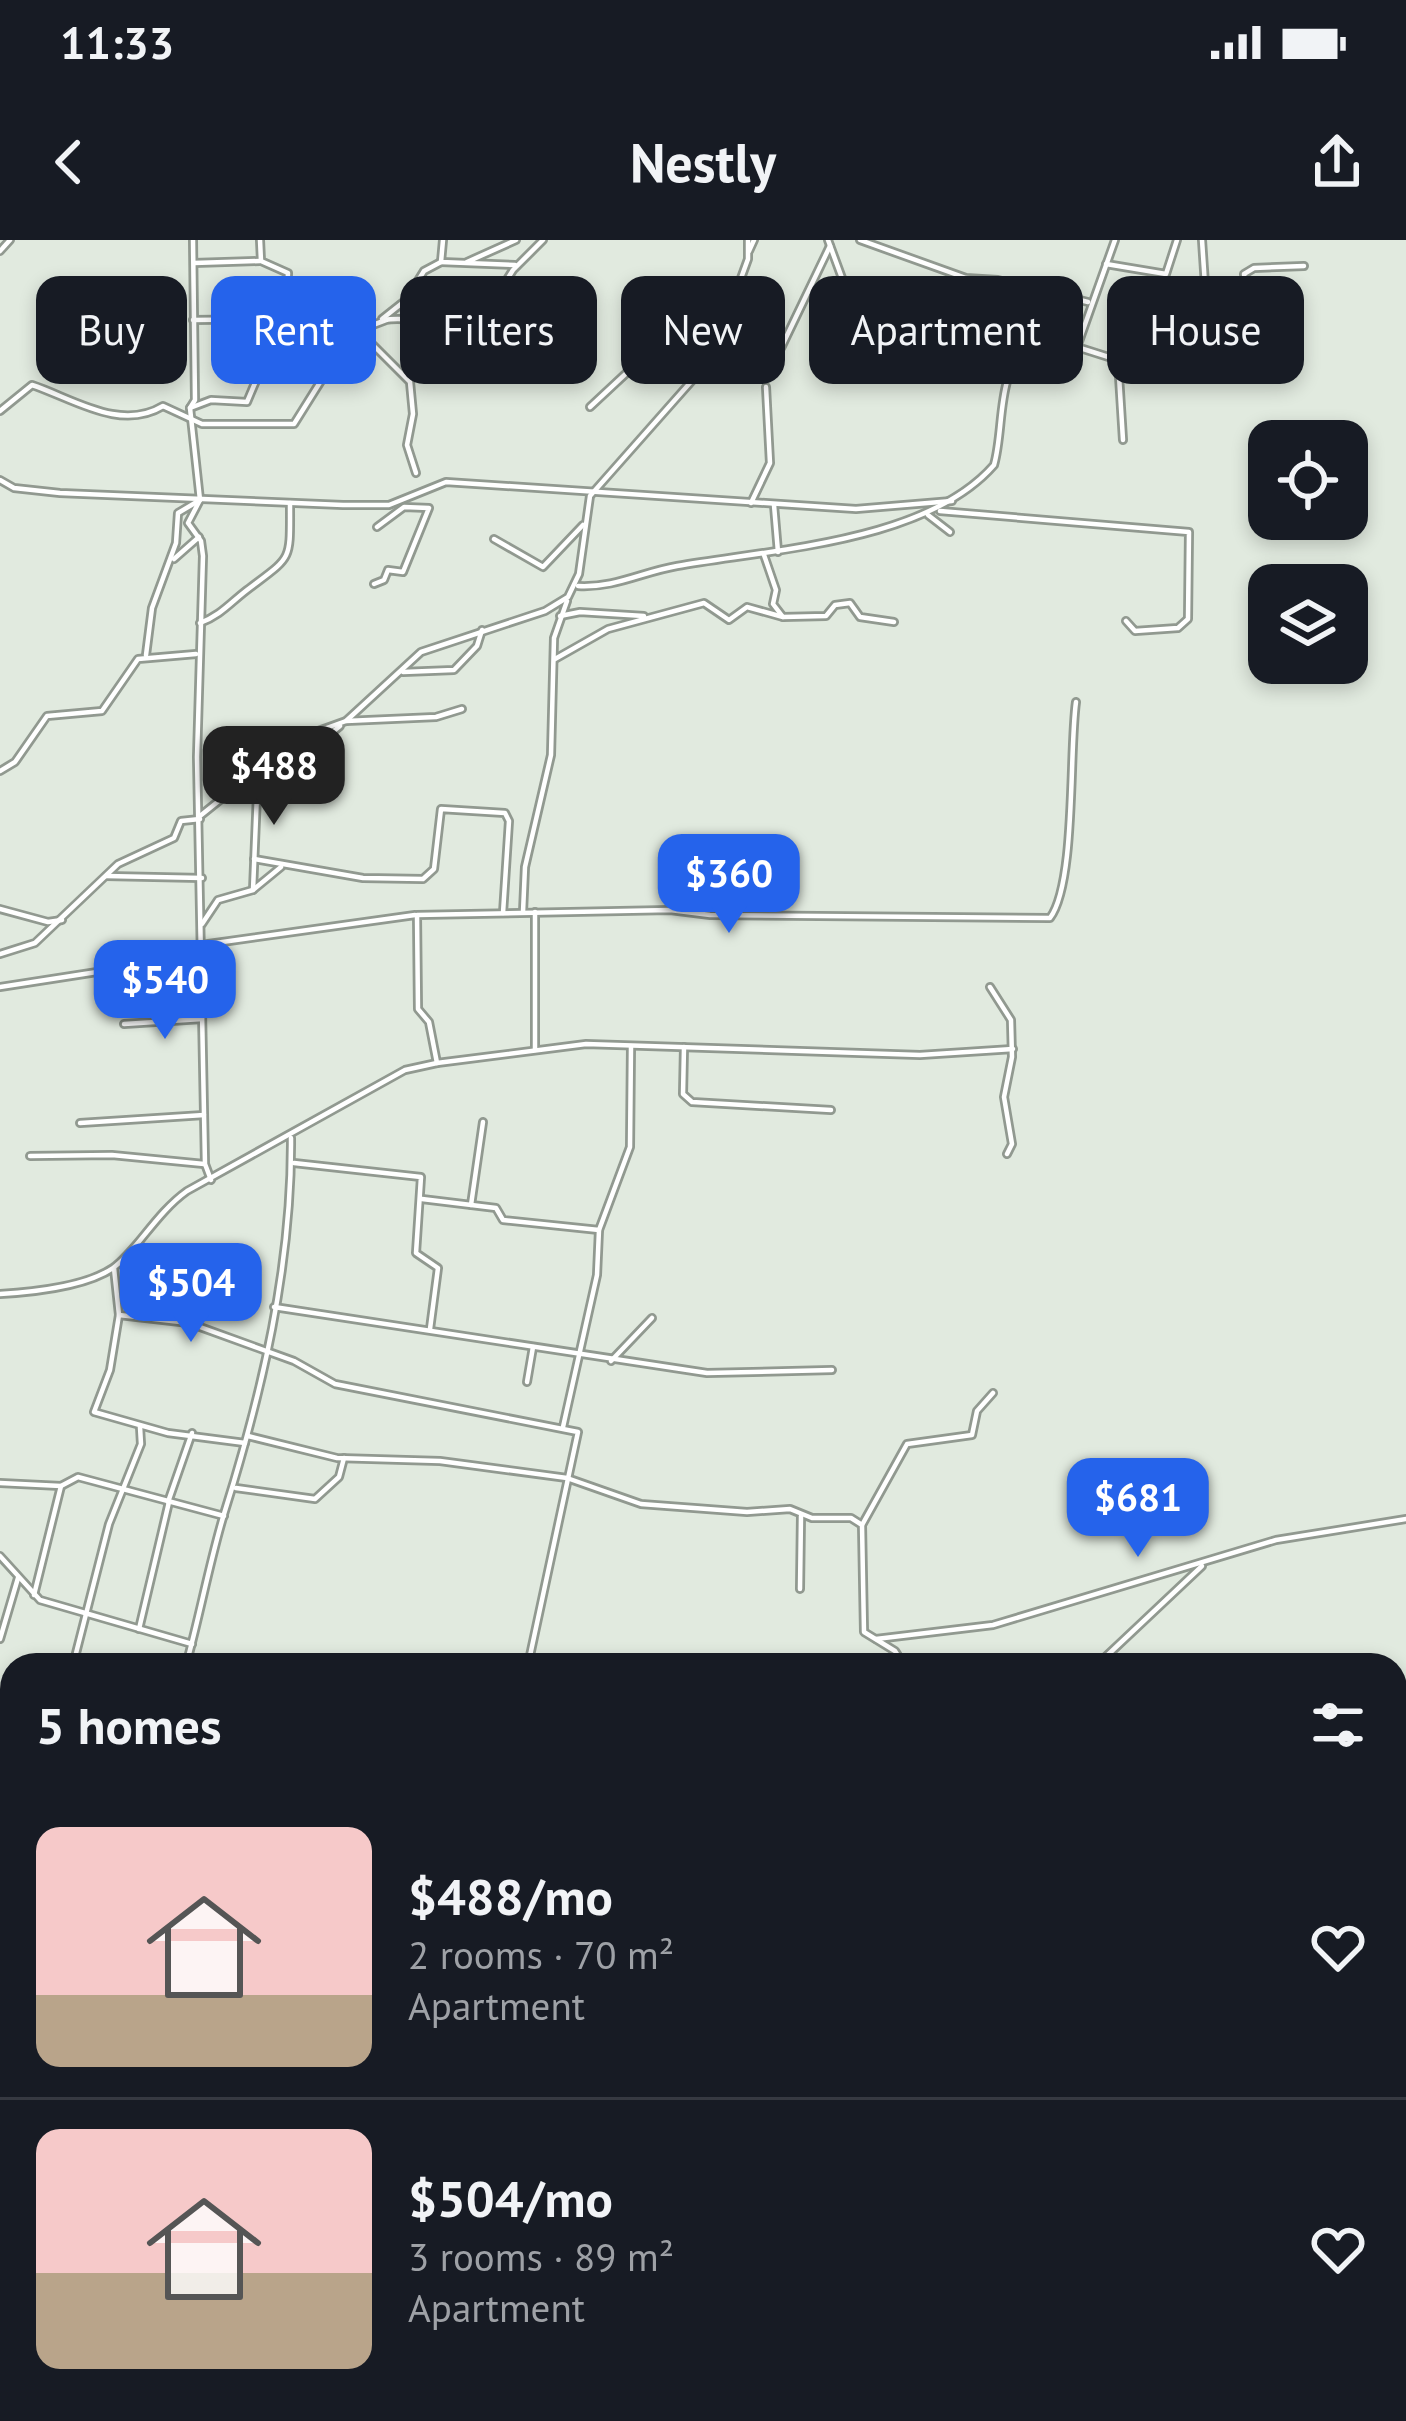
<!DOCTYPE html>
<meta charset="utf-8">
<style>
:root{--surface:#171b24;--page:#20242c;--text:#f1f3f6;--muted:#9ea1a6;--line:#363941;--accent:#2563eb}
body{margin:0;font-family:"PT Sans",sans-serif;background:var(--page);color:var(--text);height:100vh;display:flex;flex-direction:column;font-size:45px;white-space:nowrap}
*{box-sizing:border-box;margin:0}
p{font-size:39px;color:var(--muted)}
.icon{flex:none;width:66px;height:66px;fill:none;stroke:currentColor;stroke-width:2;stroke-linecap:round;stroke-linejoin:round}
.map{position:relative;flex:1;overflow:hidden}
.drawer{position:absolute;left:0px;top:1413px;width:1407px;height:768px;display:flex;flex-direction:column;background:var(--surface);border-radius:36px 36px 0 0;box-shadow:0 6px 18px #0003}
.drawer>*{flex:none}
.guide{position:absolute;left:36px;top:36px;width:1335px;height:108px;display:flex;gap:24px}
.buttons{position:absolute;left:1248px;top:180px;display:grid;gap:24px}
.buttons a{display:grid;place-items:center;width:120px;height:120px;border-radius:24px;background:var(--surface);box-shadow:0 6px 18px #0003;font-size:60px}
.price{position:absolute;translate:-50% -102px;padding:0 27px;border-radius:24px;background:var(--accent);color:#fff;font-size:39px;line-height:78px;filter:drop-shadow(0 3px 6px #0008)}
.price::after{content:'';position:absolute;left:50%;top:72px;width:36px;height:27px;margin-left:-18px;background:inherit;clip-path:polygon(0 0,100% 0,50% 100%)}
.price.active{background:#222;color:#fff}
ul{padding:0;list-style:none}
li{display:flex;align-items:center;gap:36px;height:300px;padding:0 36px}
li+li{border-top:3px solid var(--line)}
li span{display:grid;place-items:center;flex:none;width:336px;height:240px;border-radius:24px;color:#555}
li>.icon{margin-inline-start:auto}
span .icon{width:144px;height:144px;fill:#fffc;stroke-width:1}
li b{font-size:51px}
h2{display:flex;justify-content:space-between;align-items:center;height:144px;padding:0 36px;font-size:51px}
.chip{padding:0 42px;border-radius:24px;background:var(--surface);box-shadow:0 6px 18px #0003;font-size:42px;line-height:108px}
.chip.active{background:var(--accent);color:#fff}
.status{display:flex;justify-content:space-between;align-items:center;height:84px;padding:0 60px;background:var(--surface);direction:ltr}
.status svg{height:33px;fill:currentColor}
header{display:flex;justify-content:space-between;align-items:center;height:156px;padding:0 36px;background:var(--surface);font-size:54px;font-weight:800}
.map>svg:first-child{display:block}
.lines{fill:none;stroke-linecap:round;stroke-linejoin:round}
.street-casing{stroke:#919990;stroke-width:10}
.secondary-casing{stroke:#919990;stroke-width:14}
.highway-casing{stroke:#919990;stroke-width:16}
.street{stroke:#fff;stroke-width:4.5}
.secondary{stroke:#fff;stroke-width:8}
.highway{stroke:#fff;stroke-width:10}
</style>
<div class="status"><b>11:33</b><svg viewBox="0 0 49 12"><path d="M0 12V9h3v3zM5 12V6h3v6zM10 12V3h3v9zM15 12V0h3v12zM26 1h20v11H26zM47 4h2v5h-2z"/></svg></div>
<header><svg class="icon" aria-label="back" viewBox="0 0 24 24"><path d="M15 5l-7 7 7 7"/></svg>Nestly<svg class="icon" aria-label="share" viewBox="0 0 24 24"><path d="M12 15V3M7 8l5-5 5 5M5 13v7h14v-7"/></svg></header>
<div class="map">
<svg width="1406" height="2181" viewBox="0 0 1406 2181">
<rect width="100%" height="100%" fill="#e1eadf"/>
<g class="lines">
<g class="street-casing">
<g id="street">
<path d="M193,0L195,160L190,168L200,260L188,283L201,301L203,316L197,517L205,924L211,940"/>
<path d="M443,0L441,22L515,25"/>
<path d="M828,0L853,68"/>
<path d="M860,0L966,38L998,40L1088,62"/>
<path d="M0,11L10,0"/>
<path d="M749,11L754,0"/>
<path d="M467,22L516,0"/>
<path d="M194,23L260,21"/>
<path d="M1106,24L1166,34L1177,0"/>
<path d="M382,79L406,60L424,31L441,22"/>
<path d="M193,80L286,79"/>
<path d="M1192,85L1221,78L1227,67L1247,60L1244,34L1254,28L1304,26"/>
<path d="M361,93L410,142L413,174L407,205L416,233"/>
<path d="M1077,107L1118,120L1123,200"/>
<path d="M781,108L830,6"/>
<path d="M1164,110L1183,106L1205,45L1202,0"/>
<path d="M590,167L634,126L648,129L655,121L696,138"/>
<path d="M190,168L211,160L247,162L258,136C317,131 337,96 386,80C398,76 458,84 479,84L513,30L543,0"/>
<path d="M0,171L32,145C72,158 120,192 163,166L202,184H294L344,104L342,83L286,79L288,33L261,21L260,0"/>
<path d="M0,240L14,248L60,253L343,265H389L446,242L856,269L952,261"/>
<path d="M751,263L770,223L766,147"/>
<path d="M774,265L778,312"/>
<path d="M940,271L1189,292L1188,379L1178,388L1135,391L1126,381"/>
<path d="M928,275L950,292"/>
<path d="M494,299L543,327L583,285"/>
<path d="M764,315L776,350L773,364L783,377L826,376L835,365L850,363L860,377L894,382"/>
<path d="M174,319L199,297"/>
<path d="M374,344L384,340L388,330L403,332L429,268L404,267L377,287"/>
<path d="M578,346C615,348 642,332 677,326C773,309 927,302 994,225C1005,187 995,132 1030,105L1077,107L1115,0"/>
<path d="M560,376L580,372L644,376"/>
<path d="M200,383C221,375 230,363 247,350C293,315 290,323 290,263"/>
<path d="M146,415L152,368L176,303L178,273L200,260"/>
<path d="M555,419L608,389L704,363L729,380L747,367L783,377"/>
<path d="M403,432L454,430L477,406L482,390"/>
<path d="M346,481L436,477L462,469"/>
<path d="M262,524L296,531L298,520L340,486"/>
<path d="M0,531L15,522L47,476L102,471L138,419L196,414"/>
<path d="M200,576L296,499L346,481L421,412L545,371L568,357L579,334L590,256L712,118L748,19V0"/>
<path d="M254,619L363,638L423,639L434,629L441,569L505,573L509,581L503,673"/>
<path d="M106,636L202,638"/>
<path d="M253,650L258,530"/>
<path d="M0,669L48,682L62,680"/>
<path d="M523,672L525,627L551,515L554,398L567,361"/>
<path d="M535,672V810"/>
<path d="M202,684L218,660L253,650L281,627"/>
<path d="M201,705L415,675"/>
<path d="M0,714L35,703L118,624L174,598L181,581L200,579"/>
<path d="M0,747L200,716"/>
<path d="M990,747L1011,780L1012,817L1004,857L1012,904L1007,914"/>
<path d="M124,784L202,779"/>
<path d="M684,807L683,854L692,862L831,870"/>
<path d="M437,823L429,782L418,769L417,675L670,670L710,675L1050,678C1076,643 1069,512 1076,462"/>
<path d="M80,883L204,875"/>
<path d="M30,916L112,915L204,924"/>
<path d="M294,923L421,937L416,1013L438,1028L430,1089"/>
<path d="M422,959L496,968L503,980L599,990"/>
<path d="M471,965L483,882"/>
<path d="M114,1028L119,1075L110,1130L94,1172L168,1193L245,1203"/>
<path d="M0,1054C33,1052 85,1047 113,1028C136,1012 156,973 187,951L405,830L437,823L586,804L920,815L1013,809"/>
<path d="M274,1067L707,1133L832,1130"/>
<path d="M119,1075L189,1083L294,1121L335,1144L578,1192L528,1425"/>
<path d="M611,1121L652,1078"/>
<path d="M527,1142L533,1107"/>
<path d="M563,1187L597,1035L599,990L630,907L631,807"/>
<path d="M248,1196L337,1218L440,1221L567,1238L641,1264L747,1272L790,1269L812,1278H851L862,1285L864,1392L895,1411L904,1425"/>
<path d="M0,1243L61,1246L78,1237L224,1276"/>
<path d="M236,1248L315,1259L339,1237L344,1218"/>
<path d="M168,1262L192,1193"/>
<path d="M862,1285L907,1204L972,1195L977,1171L993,1153"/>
<path d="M0,1316L40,1360L192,1404"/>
<path d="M800,1349L801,1276"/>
<path d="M34,1355L61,1246"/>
<path d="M139,1389L169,1262"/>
<path d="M0,1399L18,1338"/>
<path d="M876,1399L993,1385L1276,1300L1406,1279"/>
<path d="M73,1425L109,1284L141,1204L140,1187"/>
<path d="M186,1425C200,1375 209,1324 224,1274C262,1153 292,1025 291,898"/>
<path d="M1097,1425L1202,1326"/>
<path d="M0,1458L12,1461"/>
<path d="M0,1558L12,1561"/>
<path d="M0,1743L7,1744L12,1718"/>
<path d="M82,2181V2169"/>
<path d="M1006,2181L1007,2169"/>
</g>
</g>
<g class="secondary-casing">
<g id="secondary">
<path d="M0,1919L12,1920"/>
<path d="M1395,2145L1406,2146"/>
</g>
</g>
<g class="highway-casing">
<g id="highway">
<path d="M0,2020L12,2022"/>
<path d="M1318,2169L1390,2181"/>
</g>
</g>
<use href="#street" class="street"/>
<use href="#secondary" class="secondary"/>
<use href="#highway" class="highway"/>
</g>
</svg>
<div class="buttons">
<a><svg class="icon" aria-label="locate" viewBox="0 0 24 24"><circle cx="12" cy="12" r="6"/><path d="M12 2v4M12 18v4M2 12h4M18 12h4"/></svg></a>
<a><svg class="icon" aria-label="layers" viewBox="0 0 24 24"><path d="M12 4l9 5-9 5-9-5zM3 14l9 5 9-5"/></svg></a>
</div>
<b class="price active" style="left:274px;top:588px">$488</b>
<b class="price" style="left:729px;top:696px">$360</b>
<b class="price" style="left:165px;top:802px">$540</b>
<b class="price" style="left:191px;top:1105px">$504</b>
<b class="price" style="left:1138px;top:1320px">$681</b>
<div class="guide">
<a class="chip">Buy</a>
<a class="chip active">Rent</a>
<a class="chip">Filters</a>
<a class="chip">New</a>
<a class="chip">Apartment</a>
<a class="chip">House</a>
</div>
<section class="drawer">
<h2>5 homes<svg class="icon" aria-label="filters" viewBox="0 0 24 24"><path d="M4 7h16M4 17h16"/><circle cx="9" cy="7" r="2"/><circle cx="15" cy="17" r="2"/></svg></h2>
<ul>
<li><span style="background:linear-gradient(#f6c9c9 70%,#b9a48a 0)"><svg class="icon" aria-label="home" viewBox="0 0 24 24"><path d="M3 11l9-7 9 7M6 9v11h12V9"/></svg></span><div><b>$488/mo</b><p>2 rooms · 70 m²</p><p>Apartment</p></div><svg class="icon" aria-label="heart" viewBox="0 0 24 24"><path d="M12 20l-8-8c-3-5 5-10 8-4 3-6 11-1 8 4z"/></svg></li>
<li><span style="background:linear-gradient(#f6c9c9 60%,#b9a48a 0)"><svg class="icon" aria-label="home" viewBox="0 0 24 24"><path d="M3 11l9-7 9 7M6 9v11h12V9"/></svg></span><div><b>$504/mo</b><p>3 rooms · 89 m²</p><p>Apartment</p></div><svg class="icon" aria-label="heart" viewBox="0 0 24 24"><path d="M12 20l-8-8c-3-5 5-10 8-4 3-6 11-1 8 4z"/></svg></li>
</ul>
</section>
</div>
